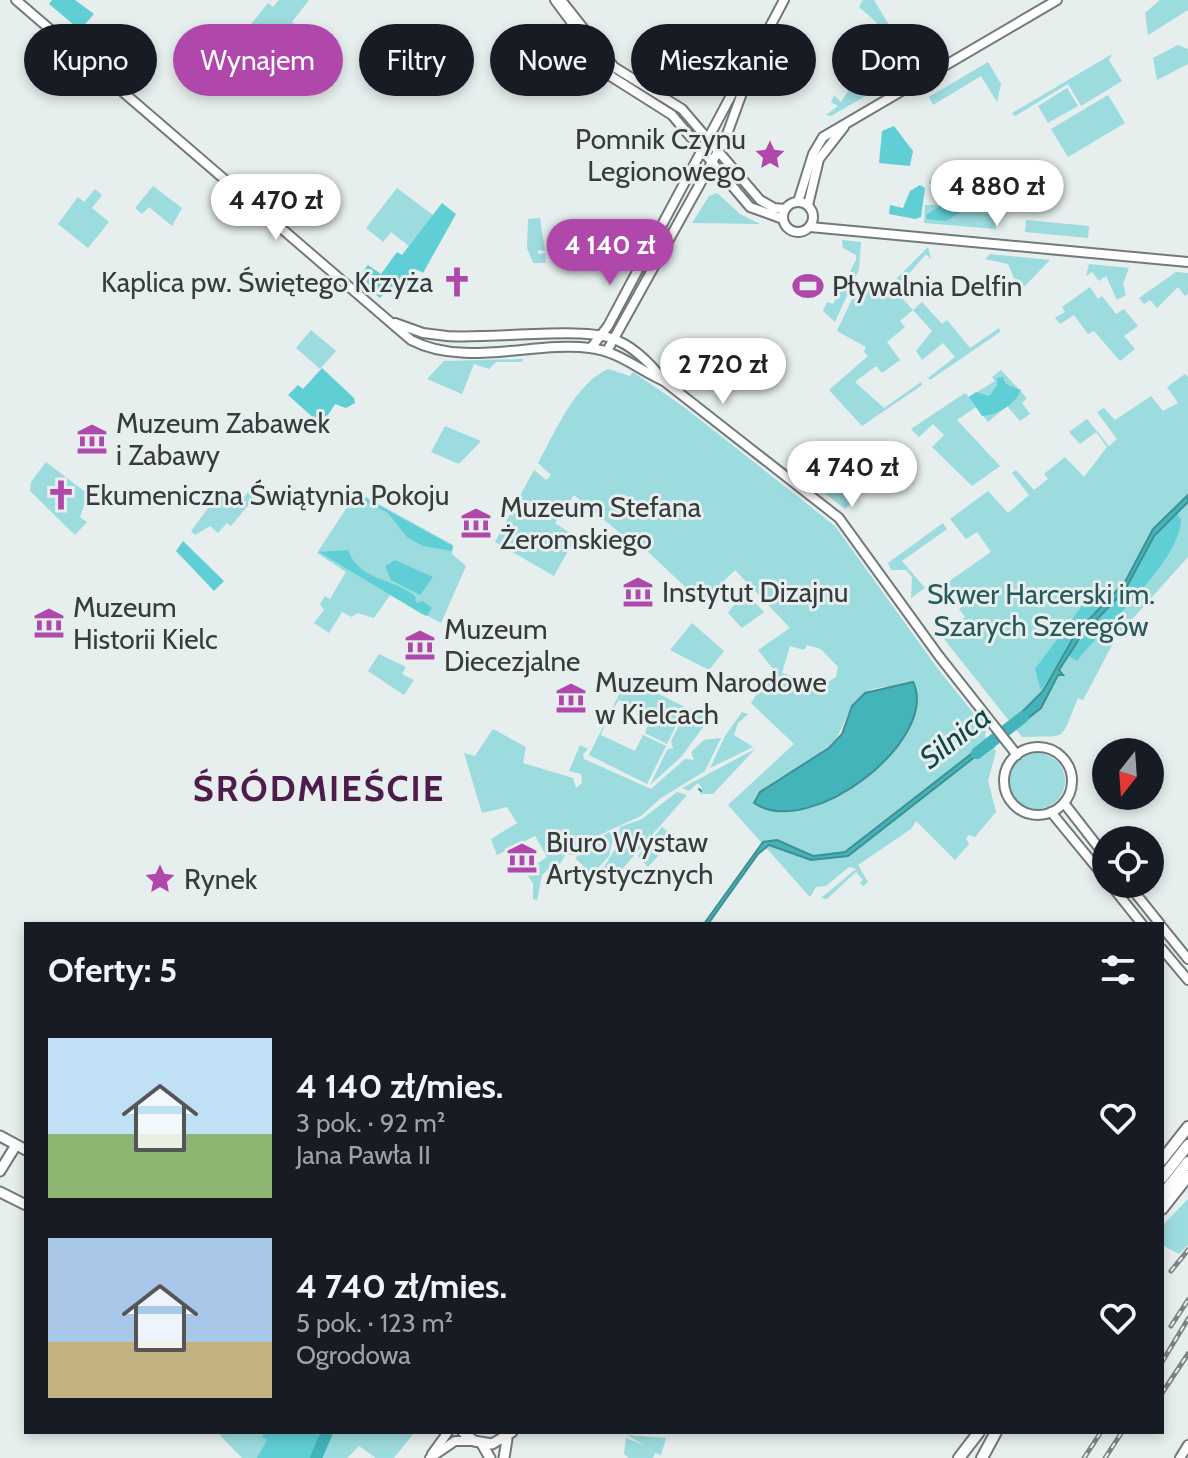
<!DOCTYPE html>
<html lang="pl">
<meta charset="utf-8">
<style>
:root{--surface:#171b24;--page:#242831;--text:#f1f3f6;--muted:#9ea1a6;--accent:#b048ab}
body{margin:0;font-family:Cabin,sans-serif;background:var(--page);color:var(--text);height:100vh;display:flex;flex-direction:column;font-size:30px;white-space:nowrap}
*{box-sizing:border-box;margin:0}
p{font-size:26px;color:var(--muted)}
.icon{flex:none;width:44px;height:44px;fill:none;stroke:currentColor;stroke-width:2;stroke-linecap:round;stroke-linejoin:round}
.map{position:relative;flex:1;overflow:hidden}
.details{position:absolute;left:24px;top:922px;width:1140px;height:512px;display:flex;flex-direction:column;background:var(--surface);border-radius:0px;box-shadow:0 4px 12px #0003}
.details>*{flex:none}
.hud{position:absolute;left:24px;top:24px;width:1140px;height:72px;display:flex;gap:16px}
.needle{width:52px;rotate:197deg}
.buttons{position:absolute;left:1092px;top:738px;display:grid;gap:16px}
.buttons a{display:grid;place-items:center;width:72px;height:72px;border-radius:50%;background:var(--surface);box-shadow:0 4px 12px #0003;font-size:40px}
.price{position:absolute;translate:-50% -68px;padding:0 18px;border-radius:28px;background:#fff;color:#222;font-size:26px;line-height:52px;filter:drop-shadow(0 2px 4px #0008)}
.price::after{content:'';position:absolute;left:50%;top:48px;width:24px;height:18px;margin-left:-12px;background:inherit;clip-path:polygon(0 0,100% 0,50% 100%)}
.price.current{background:var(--accent);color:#fff}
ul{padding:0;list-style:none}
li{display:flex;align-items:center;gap:24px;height:200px;padding:0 24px}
li span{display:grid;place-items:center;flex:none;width:224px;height:160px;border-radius:0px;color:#555}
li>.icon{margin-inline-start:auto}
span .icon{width:96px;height:96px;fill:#fffc;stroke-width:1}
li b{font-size:34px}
h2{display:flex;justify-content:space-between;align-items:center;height:96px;padding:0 24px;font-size:34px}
.tag{padding:0 28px;border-radius:36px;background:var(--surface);box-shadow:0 4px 12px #0003;font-size:28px;line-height:72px}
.tag.current{background:var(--accent);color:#fff}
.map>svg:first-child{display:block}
.green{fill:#9cdbde;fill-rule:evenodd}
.forest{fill:#60cfd5}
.water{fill:#42b4ba;stroke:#3f9094;stroke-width:2}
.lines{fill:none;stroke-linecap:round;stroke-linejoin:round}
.stream{stroke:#3f9094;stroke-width:2}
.river{stroke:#42b4ba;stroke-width:12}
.tertiary-casing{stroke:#727979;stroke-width:12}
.secondary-casing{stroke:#727979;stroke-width:13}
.primary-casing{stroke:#727979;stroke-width:14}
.tertiary{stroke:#fff;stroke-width:8}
.secondary{stroke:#fff;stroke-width:9}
.primary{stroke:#fff;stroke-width:10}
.rail-casing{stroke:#7d8282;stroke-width:5}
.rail{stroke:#e6eeee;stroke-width:2;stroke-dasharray:6;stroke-linecap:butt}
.labels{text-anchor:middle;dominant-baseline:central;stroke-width:6;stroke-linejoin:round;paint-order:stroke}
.poi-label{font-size:28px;fill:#383b3b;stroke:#e6eeee;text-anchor:start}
.park-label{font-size:28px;fill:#27585a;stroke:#e6eeee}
.water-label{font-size:30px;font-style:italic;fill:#124547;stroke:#e6eeee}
.district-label{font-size:36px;font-weight:bold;letter-spacing:2px;fill:#4e1c4b;stroke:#e6eeee}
</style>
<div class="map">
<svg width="1188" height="1458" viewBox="0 0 1188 1458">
<rect width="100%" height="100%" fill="#e6eeee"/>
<g class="green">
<path d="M279,0H309L292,22L305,33L293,47L307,59L289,82L249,49L258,37L248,28L268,3L273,7Z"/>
<path d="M863,0H874L908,57L925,54L929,58L907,71L876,22L859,7Z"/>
<path d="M1160,0H1188V10L1148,35L1145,13Z"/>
<path d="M1178,45L1188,49V64L1157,80L1153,58Z"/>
<path d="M1112,54L1109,60L1122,81L1081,106L1068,84L1015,116L1012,113Z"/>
<path d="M890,55L903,74L831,116L826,115L838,106L831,102L834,95L841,102L850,88L861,89L864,82L870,85L895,70L887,56L865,69V75L859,73V72Z"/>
<path d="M988,62L1001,84L997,102L981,76L933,105L929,97Z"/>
<path d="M1067,88L1078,106L1048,123L1038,106Z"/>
<path d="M1108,95L1125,123L1068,157L1051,129Z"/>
<path d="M930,180L966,183L964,208H978L980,189L968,187V184L997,187L996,229L924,223L925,205H940L942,186L929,184Z"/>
<path d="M153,186L182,208L172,226L149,207L142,214L135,208Z"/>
<path d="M397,188L433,215L409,246L391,232L383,242L366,228Z"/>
<path d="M95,189L102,195L92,208L109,222L88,248L58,224L78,197L84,202Z"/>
<path d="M717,193L740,214L760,224L692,223L709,196Z"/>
<path d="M540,218L545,251L538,250V254L545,253L546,263H533L527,248L528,219Z"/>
<path d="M1026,220L1089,226L1088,238L1025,232Z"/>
<path d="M842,240L861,242L859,269L835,322L823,311L827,302L833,304L856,260V255L843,248Z"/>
<path d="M928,247L931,259L926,254L895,290L913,310L922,302L942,324L947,320L970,348L999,328L1000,332L930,380L928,378L955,357L943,343L922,360L916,351L932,331L913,310L900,321L905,327L887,342L900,360L882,373L876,366L855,382L884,408L921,382L922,385L862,426L829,390L868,356L864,352L866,347L837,331L853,297L862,300L868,286L861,281L892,283Z"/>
<path d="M990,254L1050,260L1024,287L1014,278L1008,264L985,259Z"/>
<path d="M1089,264L1129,268L1123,284L1126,295L1117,300L1106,276L1099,281L1092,272L1086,276Z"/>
<path d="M1176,272L1188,273V294L1185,296L1178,287L1157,308L1150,300L1144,304L1139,298Z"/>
<path d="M1090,287L1098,299L1102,296L1116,314L1124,309L1138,326L1124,336L1135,349L1120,361L1094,331L1088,334L1074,315L1060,324L1055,318L1065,312L1062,307Z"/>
<path d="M311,330L336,351L320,369L296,348Z"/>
<path d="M523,359L522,362H496L489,369L474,364L462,394L427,379L444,361Z"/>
<path d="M608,369L630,376L633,372L684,407L835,526L938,669L986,729L985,737L996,751L988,781L996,812L975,837L969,835L966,838L969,844L955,860L916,821L911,829L858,865L868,882L863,886L860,883L863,880L856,872L827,899L821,898L856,869L849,867L826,886L816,887L810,897L728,805L794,744L751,703L773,669L758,650L790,628L735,570L702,603L640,544L637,547L574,495L555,523L576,537L554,576L495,542L534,470L546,480L551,475L538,463C556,431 574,385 608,369ZM807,645L821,649L838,667L836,677L818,688L798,684V678L782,673L790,646L804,650ZM913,682C940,736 816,839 754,803C756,784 808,766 824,753C845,737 843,707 865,693C879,683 898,690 913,682Z"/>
<path d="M1001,370L1027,398L1022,403L1030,414L1020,421L1007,406L988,422L976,407L957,420L1000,466L972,486L932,447L944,435L933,424L919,437L911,429L965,393L969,397L995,381L992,377Z"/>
<path d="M1185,374L1188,377V557L1117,636L1083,700L1078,698C1059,744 1069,735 1022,737L940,634L965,617L959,609L964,605L948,582L991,552L977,532L966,539L950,519L988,491L1008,513L1029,495L1012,473L1016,470L1034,490L1048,479L1044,474L1065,457L1084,477L1107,447L1096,432L1080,444L1069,432L1087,419L1109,446L1117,439L1097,412L1104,408L1115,420L1151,396L1163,411L1178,403L1167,387Z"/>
<path d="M445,426L481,441L459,464L431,452Z"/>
<path d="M840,448L856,463L836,483L854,501L845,509L808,480Z"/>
<path d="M46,462L88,494L80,517L87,522L75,535L30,491L31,482Z"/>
<path d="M222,491L238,505L248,492L255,497L231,526L227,523L218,533L210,526L195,535L191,531L209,507L219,502Z"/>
<path d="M357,492L453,545L452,554L466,566L441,623L390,595L374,618L357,613L352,617L342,612L329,633L314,623L324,610L320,604L325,596L330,599L346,572L317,553Z"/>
<path d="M943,523L947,529L902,561L925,588L911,598L912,577L906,570H891L888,563Z"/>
<path d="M744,591L764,612L742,628L728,613Z"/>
<path d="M692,623L724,651L709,670L670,650Z"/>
<path d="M379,654L406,667L402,674L414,680L404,695L368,671Z"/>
<path d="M627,678L685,707L667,744L645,733L652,716L619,700L609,715Z"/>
<path d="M688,708L709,719L681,757L650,785L667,750L673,748L671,741Z"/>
<path d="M742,712L748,714L738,723L734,735L753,747L710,768L725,736Z"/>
<path d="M608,717L601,735L635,751L643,735L666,746L647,784L589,755Z"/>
<path d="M493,729L526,747L523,763L573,778L576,788L582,783L581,774L569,771L580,745L588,749L583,754L584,759L651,789L685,759L694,760L691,752L704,740L721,738L705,771L661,798L641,816L597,836L573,855L566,854L555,872L552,866L542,875L537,900L533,899V883L525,872L547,857L535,836L497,855L491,839L517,823L507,807L482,813L464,753L475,756Z"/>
<path d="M755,749L713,794H700L702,788L698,783L689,791L682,788Z"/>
<circle cx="1037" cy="781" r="28"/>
<path d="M677,792L687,795L610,883L598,877L618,844L620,827L642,819Z"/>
<path d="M662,827L675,838L648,867L638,856Z"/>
<path d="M609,832L613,838L609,856L592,874L575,858Z"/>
<path d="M1188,1199V1245L1179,1254L1162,1245V1226Z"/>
<path d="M217,1432H413L414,1433L394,1458H376L359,1446L347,1458H242Z"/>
<path d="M627,1435L666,1438L661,1455L655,1453L653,1458H629L624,1454L626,1438L644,1445Z"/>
</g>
<g class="forest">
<path d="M52,0H75L94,14L80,30L49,4Z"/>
<path d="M894,126L913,151L910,166L879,163L882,131Z"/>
<path d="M920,185L925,188L921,217L915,219L889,214L890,205L903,208L910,191Z"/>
<path d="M951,190L962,191L963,211L946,221L927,219L926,215L940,206Z"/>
<path d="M442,203L456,214L423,273L418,270L398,297L388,289L380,298L357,279L368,265L381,274L397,252L402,255Z"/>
<path d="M322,368L354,398L355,403L346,408L335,404L328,415L317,421L288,395L298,385L303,389Z"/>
<path d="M1003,377L1006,384L1021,390C1015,405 997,415 982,416L969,397L976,392L989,396L997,386V378Z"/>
<path d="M356,493L453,546L452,551L423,546L407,537L388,513L354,496Z"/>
<path d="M1176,513L1181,519C1181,561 1104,626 1077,661L1067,655L1125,590L1154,536Z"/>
<path d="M183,541L224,581L214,591L176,551Z"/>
<path d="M348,550C360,582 392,577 415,596L416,603L423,601L432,608L427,616L422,614L319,552Z"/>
<path d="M395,560L433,577L420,595L391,580L385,566Z"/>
<path d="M1087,599L1100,600L1105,606L1070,642L1041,691L1035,669Z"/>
<path d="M265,1432L318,1433L319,1444L314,1458H257L267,1440L262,1437Z"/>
</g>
<g class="water">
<path d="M1188,495V502L1154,536L1125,590L1081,636L1059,670L1063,675H1058L1041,708L1013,730L1009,725L1043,691L1076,633L1125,582L1153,529Z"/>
<path d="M913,682C941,739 810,841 754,803L760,792L829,748L842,734L852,706L865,693Z"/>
<path d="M988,741L993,747L985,749L848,856L811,860L769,845L758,854L708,924H704L763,842L777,840L813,856L845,852Z"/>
</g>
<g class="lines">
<path class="stream" d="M699,789L701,791"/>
<g class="river">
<path d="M977,753L1023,717"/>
<path d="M316,1458L327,1432"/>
</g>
<g class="tertiary-casing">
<g id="tertiary">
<path d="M16,0L411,340C464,368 534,341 590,348C618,351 639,370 664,381"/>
<path d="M555,0L612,77L672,115L750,207L783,219"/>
<path d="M561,0L614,67L682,109L760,200L774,208L785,209"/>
<circle cx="798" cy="217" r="15"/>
<path d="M798,202L813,154L823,137L1057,0"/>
<path d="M808,205L819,159L844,127"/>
<path d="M810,227L1188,262"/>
<path d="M395,323L423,333L447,336C489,339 577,327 611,338C632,345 651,364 664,381L839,518L939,656L1017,755"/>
<path d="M591,348L608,326L734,90L745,78"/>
<path d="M607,351L726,137L758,49L784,0"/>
<circle cx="1038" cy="781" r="34"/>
<path d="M1064,803L1106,857"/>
<path d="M1051,812L1106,879"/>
<path d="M1110,884L1142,924"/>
<path d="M1128,884L1160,924"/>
<path d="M1162,927L1188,959"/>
<path d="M1162,949L1188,980"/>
<path d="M432,1454L448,1432"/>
<path d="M430,1458L455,1441H473"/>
<path d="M1180,1458L1188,1445"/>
</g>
</g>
<g class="secondary-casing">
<g id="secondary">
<path d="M0,1136L26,1150"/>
<path d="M0,1171L16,1145"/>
<path d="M0,1192L26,1205"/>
<path d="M463,1432L474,1441L492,1444L512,1432"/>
<path d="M482,1444L490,1458"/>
<path d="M504,1458L507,1439"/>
</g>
</g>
<g class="primary-casing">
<g id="primary">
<path d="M1162,1160L1188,1127"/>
<path d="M1162,1178L1188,1145"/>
<path d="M1162,1195L1188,1162"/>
<path d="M1162,1209L1188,1176"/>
<path d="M959,1458L979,1432"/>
<path d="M982,1458L996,1432"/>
</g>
</g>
<use href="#tertiary" class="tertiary"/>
<use href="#secondary" class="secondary"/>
<use href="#primary" class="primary"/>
<g class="rail-casing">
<g id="rail">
<path d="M1171,1271L1188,1250"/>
<path d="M1171,1326L1188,1300"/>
<path d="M1162,1362L1188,1319"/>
<path d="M1162,1393L1188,1354"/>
<path d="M1084,1458L1101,1432"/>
<path d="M1105,1458L1122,1432"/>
</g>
</g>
<use href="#rail" class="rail"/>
</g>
<defs>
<g id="sight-bare" transform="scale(2.4)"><path d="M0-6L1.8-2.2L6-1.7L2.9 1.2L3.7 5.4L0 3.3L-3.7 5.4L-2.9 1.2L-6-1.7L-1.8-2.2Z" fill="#b048ab" stroke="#e6eeee" stroke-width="2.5" paint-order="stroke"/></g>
<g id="church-bare" transform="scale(2.4)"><path d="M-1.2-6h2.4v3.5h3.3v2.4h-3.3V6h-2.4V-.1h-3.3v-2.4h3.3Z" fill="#b048ab" stroke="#e6eeee" stroke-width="2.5" paint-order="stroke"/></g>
<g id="stadium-bare" transform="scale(2.4)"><path d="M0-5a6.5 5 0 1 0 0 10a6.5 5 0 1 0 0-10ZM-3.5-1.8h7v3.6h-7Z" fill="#b048ab" stroke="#e6eeee" stroke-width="2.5" paint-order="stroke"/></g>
<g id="museum-bare" transform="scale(2.4)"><path d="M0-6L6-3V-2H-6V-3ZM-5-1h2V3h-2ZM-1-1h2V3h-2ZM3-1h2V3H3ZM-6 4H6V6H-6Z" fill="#b048ab" stroke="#e6eeee" stroke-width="2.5" paint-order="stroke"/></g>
</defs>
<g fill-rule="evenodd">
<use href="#sight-bare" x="770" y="155"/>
<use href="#church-bare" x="457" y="282"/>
<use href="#stadium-bare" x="808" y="286"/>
<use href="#museum-bare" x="92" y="439"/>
<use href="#church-bare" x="61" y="495"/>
<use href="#museum-bare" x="476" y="523"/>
<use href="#museum-bare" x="638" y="592"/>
<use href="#museum-bare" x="49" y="623"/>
<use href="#museum-bare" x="420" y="645"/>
<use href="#museum-bare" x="571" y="698"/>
<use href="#museum-bare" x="522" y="858"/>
<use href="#sight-bare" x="160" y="879"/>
</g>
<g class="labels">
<g class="poi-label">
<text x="746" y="139" text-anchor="end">Pomnik Czynu<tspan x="746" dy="32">Legionowego</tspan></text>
<text x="433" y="282" text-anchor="end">Kaplica pw. Świętego Krzyża</text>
<text x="832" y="286">Pływalnia Delfin</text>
<text x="116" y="423">Muzeum Zabawek<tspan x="116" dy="32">i Zabawy</tspan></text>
<text x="85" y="495">Ekumeniczna Świątynia Pokoju</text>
<text x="500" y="507">Muzeum Stefana<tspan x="500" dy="32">Żeromskiego</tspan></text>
<text x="662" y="592">Instytut Dizajnu</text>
<text x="73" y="607">Muzeum<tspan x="73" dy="32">Historii Kielc</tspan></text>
<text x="444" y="629">Muzeum<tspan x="444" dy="32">Diecezjalne</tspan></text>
<text x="595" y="682">Muzeum Narodowe<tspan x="595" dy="32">w Kielcach</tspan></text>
<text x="546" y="842">Biuro Wystaw<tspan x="546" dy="32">Artystycznych</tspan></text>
<text x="184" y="879">Rynek</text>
</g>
<g class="park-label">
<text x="1041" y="594">Skwer Harcerski im.<tspan x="1041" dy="32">Szarych Szeregów</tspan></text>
</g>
<g class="water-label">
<text transform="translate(955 737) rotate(-38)">Silnica</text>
</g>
<g class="district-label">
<text x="319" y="788">ŚRÓDMIEŚCIE</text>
</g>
</g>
</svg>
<div class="buttons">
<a><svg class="needle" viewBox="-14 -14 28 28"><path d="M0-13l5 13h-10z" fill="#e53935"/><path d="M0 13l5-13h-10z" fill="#9ea1a6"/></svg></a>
<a><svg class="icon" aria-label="locate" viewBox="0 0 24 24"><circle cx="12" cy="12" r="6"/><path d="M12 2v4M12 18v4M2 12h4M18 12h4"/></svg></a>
</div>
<b class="price" style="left:997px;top:228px">4 880 zł</b>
<b class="price" style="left:276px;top:242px">4 470 zł</b>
<b class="price current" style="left:610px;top:287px">4 140 zł</b>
<b class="price" style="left:723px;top:406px">2 720 zł</b>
<b class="price" style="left:852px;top:509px">4 740 zł</b>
<div class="hud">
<a class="tag">Kupno</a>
<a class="tag current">Wynajem</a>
<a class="tag">Filtry</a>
<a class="tag">Nowe</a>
<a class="tag">Mieszkanie</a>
<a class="tag">Dom</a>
</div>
<section class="details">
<h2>Oferty: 5<svg class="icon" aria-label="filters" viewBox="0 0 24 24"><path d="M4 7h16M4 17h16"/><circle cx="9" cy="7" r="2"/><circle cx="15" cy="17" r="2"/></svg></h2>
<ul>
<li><span style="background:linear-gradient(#bfe0f5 60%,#8fb573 0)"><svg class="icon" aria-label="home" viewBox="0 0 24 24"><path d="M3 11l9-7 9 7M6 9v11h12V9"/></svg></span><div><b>4 140 zł/mies.</b><p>3 pok. · 92 m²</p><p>Jana Pawła II</p></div><svg class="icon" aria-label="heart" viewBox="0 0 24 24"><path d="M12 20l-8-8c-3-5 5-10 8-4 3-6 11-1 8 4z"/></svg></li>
<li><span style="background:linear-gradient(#a9c7e8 65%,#c2b280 0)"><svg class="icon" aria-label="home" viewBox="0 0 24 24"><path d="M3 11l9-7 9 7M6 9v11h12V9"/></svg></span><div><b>4 740 zł/mies.</b><p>5 pok. · 123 m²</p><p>Ogrodowa</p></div><svg class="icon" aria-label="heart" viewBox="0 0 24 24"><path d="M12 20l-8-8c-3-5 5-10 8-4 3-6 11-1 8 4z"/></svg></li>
</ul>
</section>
</div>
